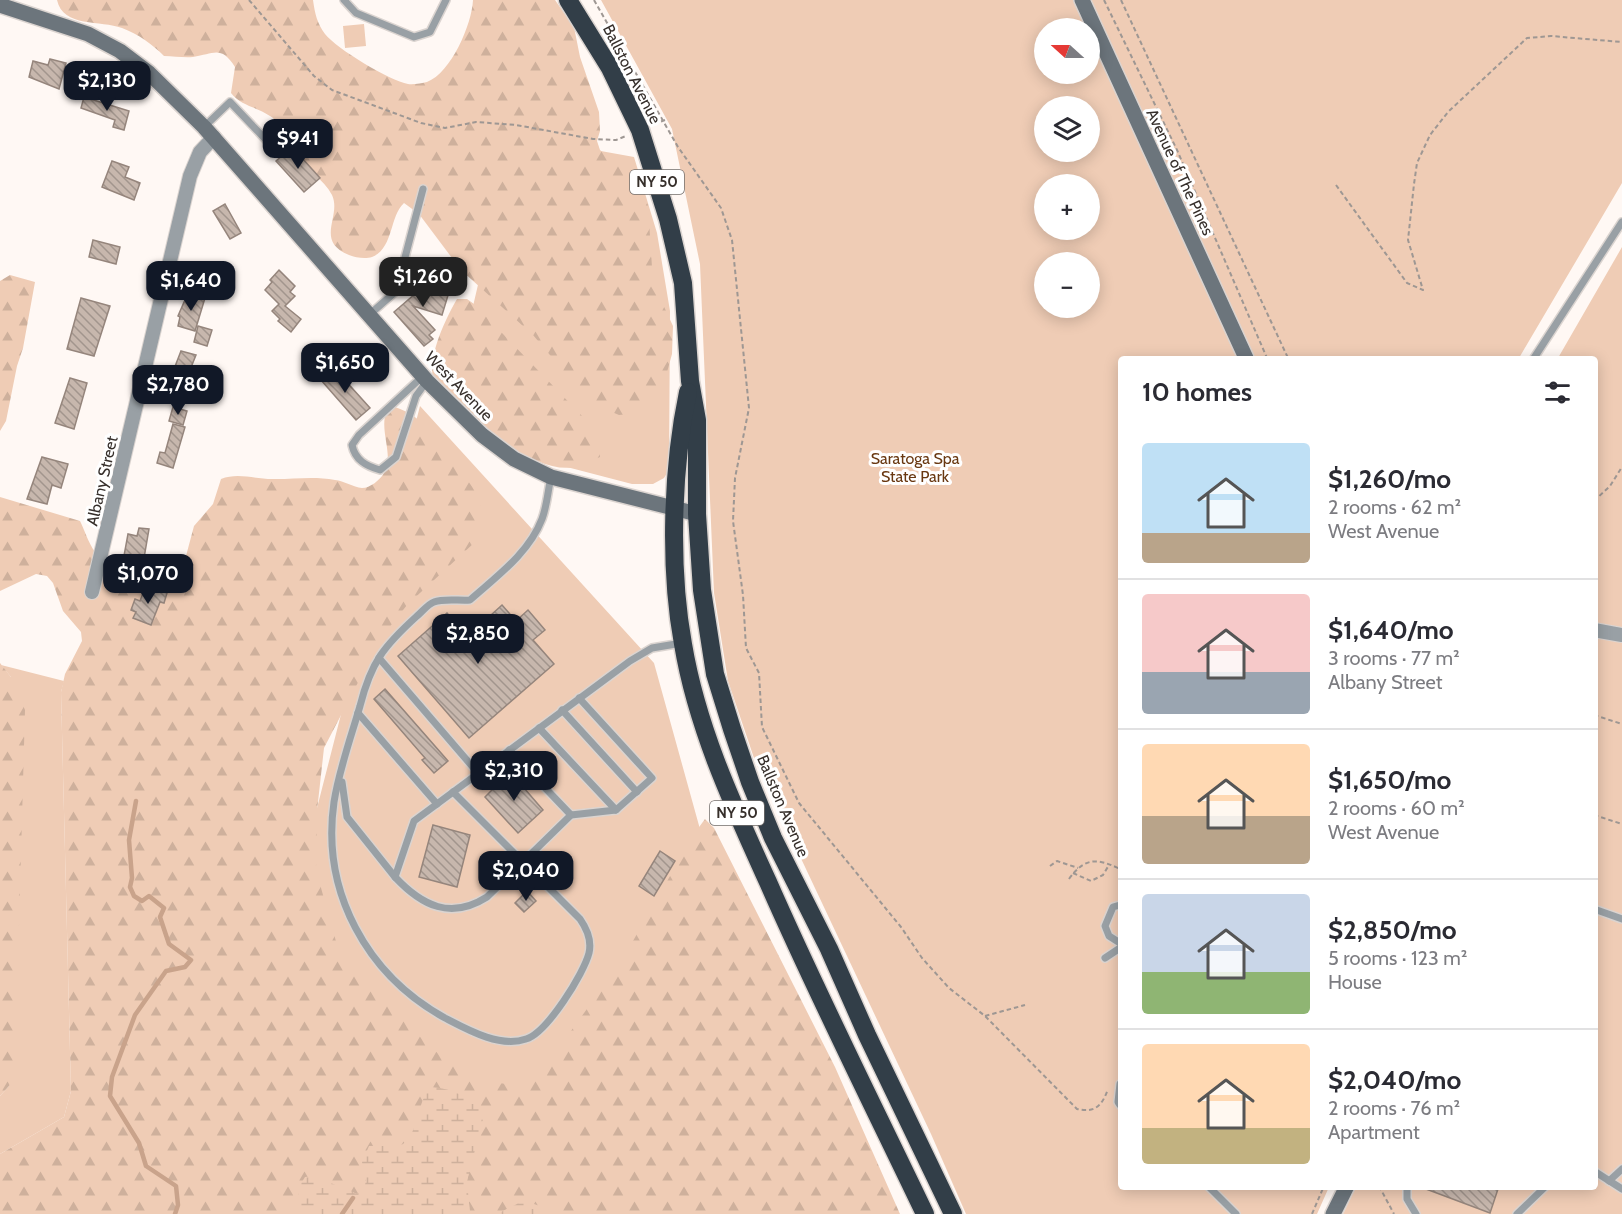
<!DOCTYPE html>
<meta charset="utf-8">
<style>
:root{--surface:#fff;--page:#f7f7f7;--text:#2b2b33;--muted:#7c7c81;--line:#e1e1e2;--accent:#111827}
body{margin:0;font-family:Cabin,sans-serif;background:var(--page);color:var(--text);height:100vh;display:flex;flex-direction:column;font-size:22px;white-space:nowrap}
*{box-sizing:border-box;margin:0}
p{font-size:20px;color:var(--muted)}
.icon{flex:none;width:33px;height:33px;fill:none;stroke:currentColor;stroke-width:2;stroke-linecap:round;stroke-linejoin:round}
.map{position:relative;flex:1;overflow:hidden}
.details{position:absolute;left:1118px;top:356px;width:480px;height:834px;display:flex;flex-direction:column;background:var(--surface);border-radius:6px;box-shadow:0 3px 15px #0003}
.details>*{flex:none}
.needle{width:39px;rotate:291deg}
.controls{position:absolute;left:1034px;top:18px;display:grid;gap:12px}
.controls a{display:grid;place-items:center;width:66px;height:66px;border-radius:50%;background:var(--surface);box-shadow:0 3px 15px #0003;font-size:30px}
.price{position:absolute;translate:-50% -51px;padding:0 14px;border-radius:12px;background:var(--accent);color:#fff;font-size:20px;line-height:39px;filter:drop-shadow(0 2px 3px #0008)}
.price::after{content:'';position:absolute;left:50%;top:36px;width:18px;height:14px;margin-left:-9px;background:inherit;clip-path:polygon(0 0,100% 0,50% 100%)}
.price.selected{background:#222;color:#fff}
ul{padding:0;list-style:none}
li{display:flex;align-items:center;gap:18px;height:150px;padding:0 24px}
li+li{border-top:2px solid var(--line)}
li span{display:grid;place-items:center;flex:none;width:168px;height:120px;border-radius:6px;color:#555}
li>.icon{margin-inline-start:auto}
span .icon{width:72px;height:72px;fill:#fffc;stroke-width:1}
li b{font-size:26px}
h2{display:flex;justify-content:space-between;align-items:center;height:72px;padding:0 24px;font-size:26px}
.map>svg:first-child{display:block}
.green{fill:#efccb5;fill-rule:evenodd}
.forest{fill:url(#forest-firs)}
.wetland{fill:url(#wetland-marsh)}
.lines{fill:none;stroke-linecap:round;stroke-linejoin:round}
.stream{stroke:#c9a38b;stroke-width:4.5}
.building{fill:url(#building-back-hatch);stroke:#95857c;stroke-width:1.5}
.lane-casing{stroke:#dbd4d0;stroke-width:10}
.street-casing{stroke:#dbd4d0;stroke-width:16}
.secondary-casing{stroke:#dbd4d0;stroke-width:18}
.highway-casing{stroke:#dbd4d0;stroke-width:21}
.path{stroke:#9e9793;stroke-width:2;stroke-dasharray:4.5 3;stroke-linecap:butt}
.lane{stroke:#99a0a5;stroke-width:7}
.street{stroke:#99a0a5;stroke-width:14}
.secondary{stroke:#6c757c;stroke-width:15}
.highway{stroke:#323e48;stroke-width:18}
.labels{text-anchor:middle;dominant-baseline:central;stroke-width:6;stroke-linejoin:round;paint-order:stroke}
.shield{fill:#fff;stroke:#726d6b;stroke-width:1.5}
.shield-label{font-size:15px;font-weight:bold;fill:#362f2b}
.street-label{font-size:16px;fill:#362f2b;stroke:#fff}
.park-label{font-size:16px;fill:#693811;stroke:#fff}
</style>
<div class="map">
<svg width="1622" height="1214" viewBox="0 0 1622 1214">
<defs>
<pattern id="forest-firs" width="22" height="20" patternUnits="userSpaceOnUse" patternTransform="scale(1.5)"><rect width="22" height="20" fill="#efccb5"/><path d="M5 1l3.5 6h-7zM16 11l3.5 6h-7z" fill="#ceb09c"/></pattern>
<pattern id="wetland-marsh" width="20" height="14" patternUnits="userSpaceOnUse" patternTransform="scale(1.5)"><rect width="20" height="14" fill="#efccb5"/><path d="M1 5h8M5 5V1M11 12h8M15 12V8" fill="none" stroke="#ceb09c"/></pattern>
<pattern id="building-back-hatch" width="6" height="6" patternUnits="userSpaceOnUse" patternTransform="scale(1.5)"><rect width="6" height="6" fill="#c7b7ad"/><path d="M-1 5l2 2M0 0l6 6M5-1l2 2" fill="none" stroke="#a2958d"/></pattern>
</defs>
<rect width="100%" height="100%" fill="#fff8f4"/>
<g class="green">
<path d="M601,0H1622V183L1519,358H1120V1186L1329,1187L1317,1214H966L931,1134L755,761L728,681L714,593L700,264L672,129ZM1044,28H1089V74H1044ZM1044,106H1089V152H1044ZM1044,184H1089V230H1044ZM1044,262H1089V308H1044Z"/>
<path d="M364,24L366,46L345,48L343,26Z"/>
<path d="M452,124L634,157L657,233L670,311L669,470L664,478L653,484H632L563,466L453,392L491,229Z"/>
<path d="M1622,247V1214H1343L1356,1187L1594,1186V358H1558Z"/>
<path d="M420,406L654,663L703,840L871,1214H213Z"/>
<path d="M1,665L64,681L61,692L71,1091L64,1117L0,1154V1096L9,1086L11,677Z"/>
</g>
<g class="forest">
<path d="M57,0H313C315,14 317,23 325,34C337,49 390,81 408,84C413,85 422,83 427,82C451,73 472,24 473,0H555L574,27L580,57L599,112L600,131L597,141L600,150L635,180L648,205L653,283L673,326L672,354L664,383L653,400L629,414L619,415L600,407L577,387L533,335L461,270L419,214L404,203C389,217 394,248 372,257C366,259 356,258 349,255C314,241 342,216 332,195C324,179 305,169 295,155C286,143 283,124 270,116C257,107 241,106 231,93L235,67C221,45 214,54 193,57C184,58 174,56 164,56C152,44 138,34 122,28C101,20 63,28 57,0Z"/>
<path d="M10,275L35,282L23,348L17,366L6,421L0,431V281Z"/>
<path d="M457,299H467L474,304L586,420L597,435L600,457C592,460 583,465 575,467C536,475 479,425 453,401C448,397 439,391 436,386C423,364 446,318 457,299Z"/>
<path d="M395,407C424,417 427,431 445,453C466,478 498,508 474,543L407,605L381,638L324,748L317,811L316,870L337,945L357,977L447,1062L498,1083L516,1085L534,1082L621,962L694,834L705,819L714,828L835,1067L900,1214H551L546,1208L519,1203L497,1214H470L467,1181L483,1115C464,1090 454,1087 424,1094C415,1146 408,1144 362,1162L366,1181L364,1189L357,1194L314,1176L296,1214H0V1154L64,1117L71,1091L61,692L65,674L82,641L81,632L63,611L53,583L47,576L36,574L0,591V497L80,521C85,531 90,548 98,555C116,572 149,575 171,579L178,573L186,556L194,526L213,504L221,479C239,472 257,480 276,479C295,479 315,476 335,480C344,481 353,487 362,488C370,488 380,480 384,473C395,456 378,430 387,410Z"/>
<path d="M0,663L11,677L25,710L15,1070L9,1086L0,1096Z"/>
</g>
<g class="wetland">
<path d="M431,1087C454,1089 469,1096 484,1115L467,1181L470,1214H296L300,1185L305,1177L314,1176L357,1194L364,1189L366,1181L362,1162L369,1146L405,1145C419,1127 417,1102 431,1087Z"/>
<path d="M528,1202L546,1208L551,1214H497L519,1203Z"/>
</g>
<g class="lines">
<g class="stream">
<path d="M136,801L129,840L132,878L130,887L134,896L142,901L149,896L164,908L160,917L169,944L191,960L185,967L166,971L135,1015L112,1077L110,1096L139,1143L146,1166L176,1186L178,1205L175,1214"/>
<path d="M342,1214L353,1198"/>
</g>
</g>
<g class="building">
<path d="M50,59L66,63L59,89L29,77L33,61L48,65Z"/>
<path d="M84,97L129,111L124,130L113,127L115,120L81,108Z"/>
<path d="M292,147L320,178L304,192L276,161Z"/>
<path d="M112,161L129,167L125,177L140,183L134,200L102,187Z"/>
<path d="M225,204L241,233L230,239L213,211Z"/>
<path d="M93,240L120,247L116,264L89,257Z"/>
<path d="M279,270L295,286L290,292L295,296L285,306L301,319L291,332L278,321L280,319L272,311L279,304L265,290L272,282L270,280Z"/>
<path d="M421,277L446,285L444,291L449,292L442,315L413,306L435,330L429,335L433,339L424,346L394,312L416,293Z"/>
<path d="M188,293L205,298L195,331L178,326L180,317L178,316Z"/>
<path d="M81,298L110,306L94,356L67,349Z"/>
<path d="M198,326L212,330L207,346L194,342Z"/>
<path d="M181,351L196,355L183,387L169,382Z"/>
<path d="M334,368L370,408L356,420L321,380Z"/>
<path d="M70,378L87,383L74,429L55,423Z"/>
<path d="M173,407L187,411L183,425L169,421Z"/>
<path d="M173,424L185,427L173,468L157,463L160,452L165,453Z"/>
<path d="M42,457L68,464L61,488L52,485L47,504L27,499Z"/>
<path d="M139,528L149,529L143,564L123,561L128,534L137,536Z"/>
<path d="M146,585L167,593L164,603L160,602L151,625L133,618L136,612L131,610L135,599L140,601Z"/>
<path d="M502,605L516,621L528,610L545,630L533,640L554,664L469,738L398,656L447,613L468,636Z"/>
<path d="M385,689L448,761L434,773L422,760L425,758L374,699Z"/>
<path d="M511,773L543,810L518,833L485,797L493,789L491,786L501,777L503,780Z"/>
<path d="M433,825L470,835L457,887L419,877Z"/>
<path d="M660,851L675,861L654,896L639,886Z"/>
<path d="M527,891L536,901L524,912L515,903Z"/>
<path d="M1418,1186H1499L1490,1213Z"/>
</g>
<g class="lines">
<g class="lane-casing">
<g id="lane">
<path d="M344,0L356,13L414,37L430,32L446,0"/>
<path d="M204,127L230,102L270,144"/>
<path d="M369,315L394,293L398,284L423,189"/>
<path d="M1534,358L1622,222"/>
<path d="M423,376L359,435L352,445C355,460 366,466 380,470L396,457L416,396L427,381"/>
<path d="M379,658L478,773"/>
<path d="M579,698L652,778L616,810L571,815L487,897C451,920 422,906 395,877L414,821L630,661L652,648L682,643"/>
<path d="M562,710L637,792"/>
<path d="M358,713L437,804"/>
<path d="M539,728L616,810"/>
<path d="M509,750L571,815"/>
<path d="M342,782L347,817L395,877"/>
<path d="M453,792L580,919C587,929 592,940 589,953C584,973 547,1033 526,1039C500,1048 468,1030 445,1018C367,975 321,892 334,802C339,770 351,737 360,706C371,662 384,646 417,616C422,612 428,604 434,602C444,598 460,601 470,600C497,576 529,553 542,519C547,506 548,490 551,477"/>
<path d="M1120,905L1113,907L1105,926L1109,936L1120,943"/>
<path d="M1594,909L1622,919"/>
<path d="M1105,958L1120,948"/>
<path d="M1120,1084L1118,1102L1120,1105"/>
<path d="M1594,1171L1622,1189"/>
<path d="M1609,1181L1622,1169"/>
<path d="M1208,1186L1236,1214"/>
<path d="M1407,1186V1199L1416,1214"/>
<path d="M1517,1214L1546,1186"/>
</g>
</g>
<g class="street-casing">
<g id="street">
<path d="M92,592L190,176L200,152L214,137"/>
<path d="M1594,630L1622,635"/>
</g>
</g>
<g class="secondary-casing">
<g id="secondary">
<path d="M1082,0L1246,358"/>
<path d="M0,5L88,34L120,51L149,73L204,127L427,381L482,435L514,459L551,477L697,514"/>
<path d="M1333,1214L1347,1186"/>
</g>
</g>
<g class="highway-casing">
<g id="highway">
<path d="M568,0L610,68L640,130L668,219L683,283L690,381L697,420V514L702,590L715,674L732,729L750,782L773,838L829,949L867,1035L953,1214"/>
<path d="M688,392C672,468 669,567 683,644C697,728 733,805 768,882C817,994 872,1103 925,1214"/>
</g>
</g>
<g class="path">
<path d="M249,0L314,76L332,90L421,123L445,128L476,122L516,125L593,139L616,140L626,136"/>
<path d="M594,0L678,147L721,208L732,240L749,408L735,478L733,521L743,595L746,648L759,673L762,727L799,803L901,927L922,958L949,988L985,1016L1077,1109C1095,1113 1102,1106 1108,1089"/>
<path d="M1104,0L1177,150L1267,358"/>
<path d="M1121,0L1288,358"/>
<path d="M654,124L665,120"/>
<path d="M1336,185L1407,283L1423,290L1408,240L1414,184L1417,163L1430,135L1448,112L1527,38L1551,36L1622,42"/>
<path d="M1594,501L1610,486L1622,467"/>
<path d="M1594,715L1622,724"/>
<path d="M1594,815L1622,824"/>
<path d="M1050,866L1057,861L1078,868"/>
<path d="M1073,873L1091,881L1103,875L1109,865"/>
<path d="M1069,879C1085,857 1097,858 1120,869"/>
<path d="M985,1016L1025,1005"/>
<path d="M1379,1186L1394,1214"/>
<path d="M1312,1214L1324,1186"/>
</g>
<use href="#lane" class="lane"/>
<use href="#street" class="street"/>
<use href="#secondary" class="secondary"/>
<use href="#highway" class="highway"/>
</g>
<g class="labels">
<g class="shield">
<rect x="630" y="170" width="54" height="24" rx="4.5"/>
<rect x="710" y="801" width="54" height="24" rx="4.5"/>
</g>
<g class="shield-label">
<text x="657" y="182">NY 50</text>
<text x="737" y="813">NY 50</text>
</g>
<g class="street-label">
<text transform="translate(632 74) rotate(63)">Ballston Avenue</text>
<text transform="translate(1180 172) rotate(65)">Avenue of The Pines</text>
<text transform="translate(459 386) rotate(46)">West Avenue</text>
<text transform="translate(102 481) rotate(-77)">Albany Street</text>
<text transform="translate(783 806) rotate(67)">Ballston Avenue</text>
</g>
<g class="park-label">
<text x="915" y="458">Saratoga Spa<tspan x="915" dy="18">State Park</tspan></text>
</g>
</g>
</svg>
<div class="controls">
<a><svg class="needle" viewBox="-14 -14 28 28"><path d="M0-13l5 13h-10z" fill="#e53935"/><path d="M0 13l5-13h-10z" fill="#7c7c81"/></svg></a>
<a><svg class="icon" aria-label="layers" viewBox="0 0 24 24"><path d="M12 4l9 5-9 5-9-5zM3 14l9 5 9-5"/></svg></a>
<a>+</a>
<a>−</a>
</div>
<b class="price" style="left:107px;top:112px">$2,130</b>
<b class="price" style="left:298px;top:170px">$941</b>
<b class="price selected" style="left:423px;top:308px">$1,260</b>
<b class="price" style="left:191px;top:312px">$1,640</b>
<b class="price" style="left:345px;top:394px">$1,650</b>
<b class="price" style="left:178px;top:416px">$2,780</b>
<b class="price" style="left:148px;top:605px">$1,070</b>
<b class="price" style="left:478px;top:665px">$2,850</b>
<b class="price" style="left:514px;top:802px">$2,310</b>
<b class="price" style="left:526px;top:902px">$2,040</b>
<section class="details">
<h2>10 homes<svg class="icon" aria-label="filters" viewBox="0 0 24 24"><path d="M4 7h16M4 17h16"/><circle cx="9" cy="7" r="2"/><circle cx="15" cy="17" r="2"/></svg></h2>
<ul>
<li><span style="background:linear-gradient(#bfe0f5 75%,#b9a48a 0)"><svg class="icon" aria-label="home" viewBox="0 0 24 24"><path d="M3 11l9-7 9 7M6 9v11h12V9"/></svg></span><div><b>$1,260/mo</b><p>2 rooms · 62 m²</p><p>West Avenue</p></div></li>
<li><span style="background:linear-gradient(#f6c9c9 65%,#9aa5b1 0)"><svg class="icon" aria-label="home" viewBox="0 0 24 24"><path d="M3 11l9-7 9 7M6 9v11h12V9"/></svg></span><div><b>$1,640/mo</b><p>3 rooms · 77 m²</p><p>Albany Street</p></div></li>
<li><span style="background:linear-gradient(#ffd9b3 60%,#b9a48a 0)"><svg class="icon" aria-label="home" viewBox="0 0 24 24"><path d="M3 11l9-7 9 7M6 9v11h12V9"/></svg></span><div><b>$1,650/mo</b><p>2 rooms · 60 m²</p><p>West Avenue</p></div></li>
<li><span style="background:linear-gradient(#c9d6e8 65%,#8fb573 0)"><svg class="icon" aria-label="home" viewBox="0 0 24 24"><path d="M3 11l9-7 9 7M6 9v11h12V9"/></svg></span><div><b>$2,850/mo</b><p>5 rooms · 123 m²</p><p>House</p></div></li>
<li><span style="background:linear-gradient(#ffd9b3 70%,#c2b280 0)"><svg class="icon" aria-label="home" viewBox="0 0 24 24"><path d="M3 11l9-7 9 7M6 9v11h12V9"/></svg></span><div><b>$2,040/mo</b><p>2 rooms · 76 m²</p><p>Apartment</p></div></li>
</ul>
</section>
</div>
